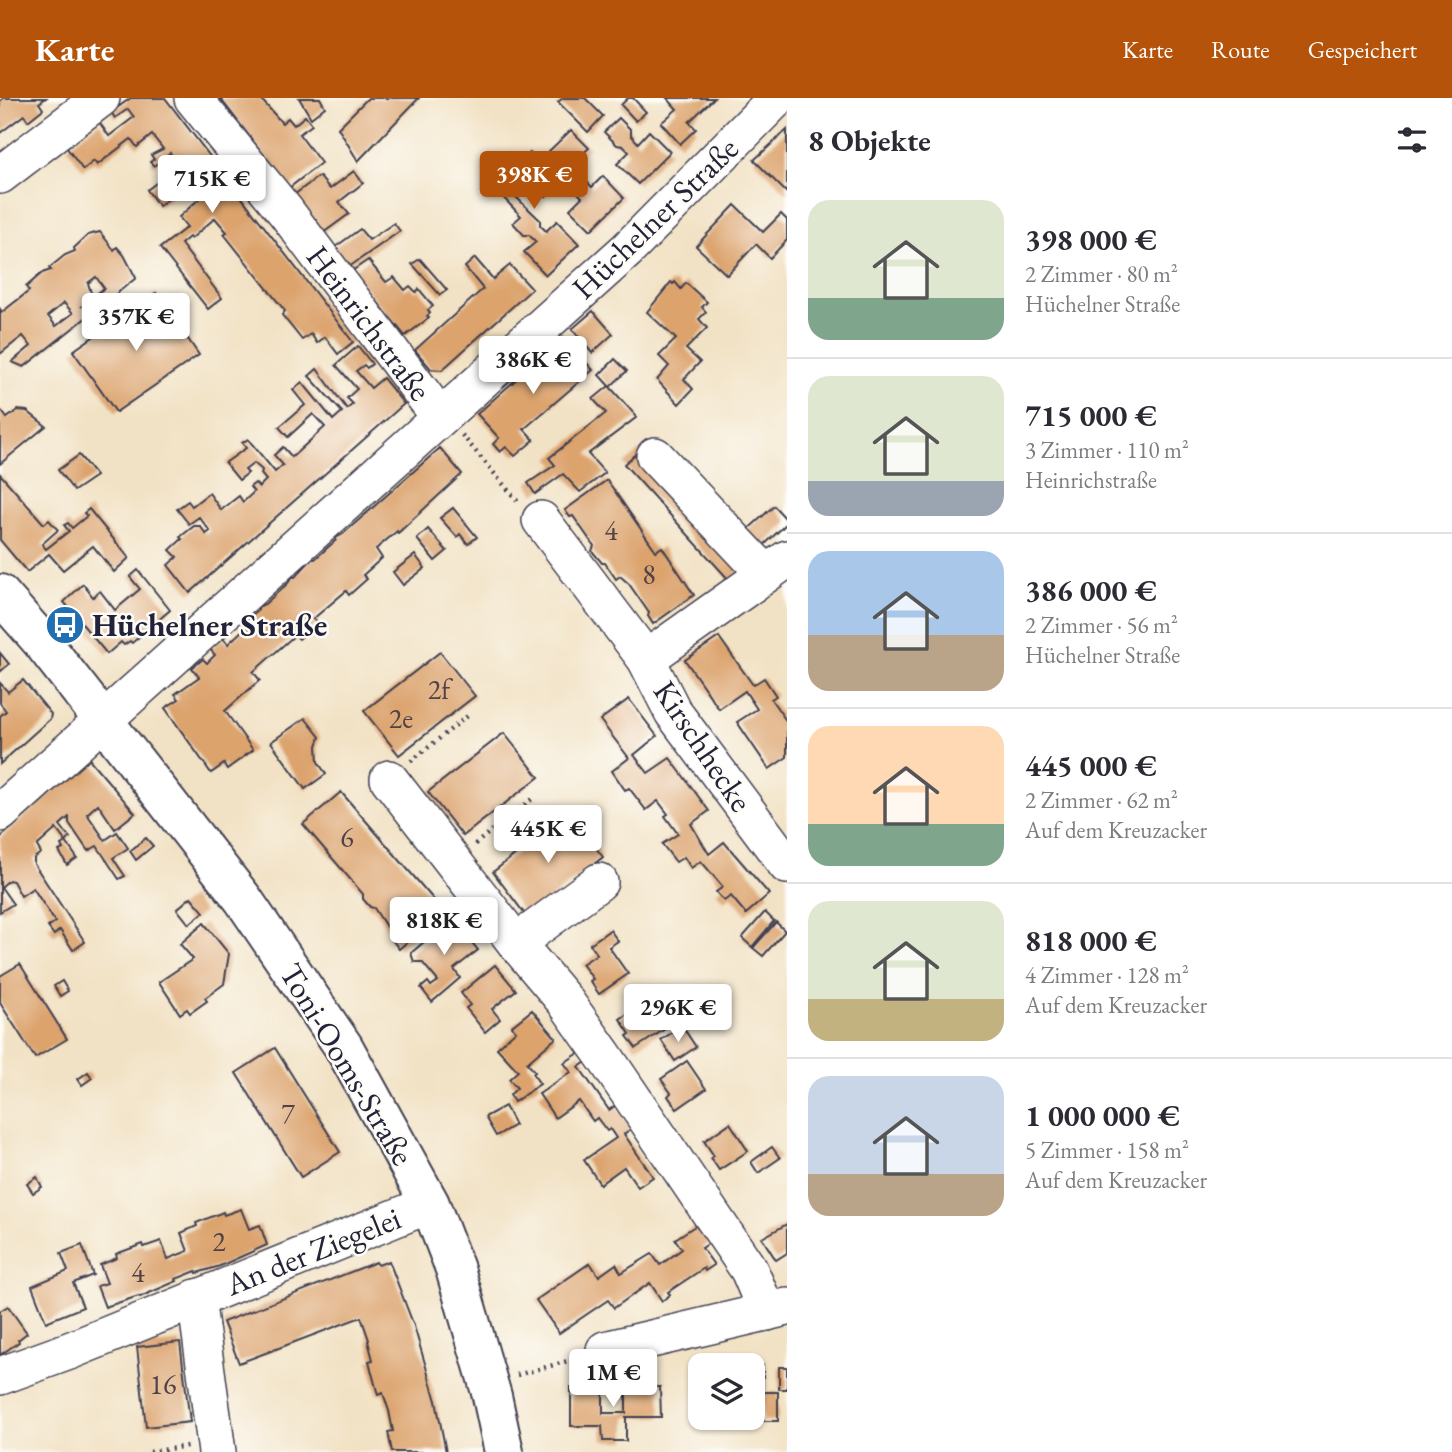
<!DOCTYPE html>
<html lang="de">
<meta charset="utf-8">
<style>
:root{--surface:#fff;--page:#f2f2f3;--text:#2b2b33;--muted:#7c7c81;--line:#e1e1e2;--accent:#b45309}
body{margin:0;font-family:"EB Garamond",serif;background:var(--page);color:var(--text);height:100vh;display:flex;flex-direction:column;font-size:26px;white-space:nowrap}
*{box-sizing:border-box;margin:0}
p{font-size:23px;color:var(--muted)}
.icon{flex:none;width:38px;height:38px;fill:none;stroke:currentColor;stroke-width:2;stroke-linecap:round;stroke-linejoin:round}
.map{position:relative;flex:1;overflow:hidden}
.panel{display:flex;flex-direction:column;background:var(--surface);width:665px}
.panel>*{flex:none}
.fabs{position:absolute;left:688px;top:1255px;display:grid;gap:14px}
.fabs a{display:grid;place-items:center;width:77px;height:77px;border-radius:14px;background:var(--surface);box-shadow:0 2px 5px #0004;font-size:35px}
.price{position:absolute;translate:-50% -60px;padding:0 16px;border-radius:7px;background:#fff;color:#222;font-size:23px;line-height:46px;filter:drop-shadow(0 2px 4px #0008)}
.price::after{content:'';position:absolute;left:50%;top:42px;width:21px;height:16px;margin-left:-10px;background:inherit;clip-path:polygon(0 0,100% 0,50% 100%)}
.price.selected{background:var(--accent);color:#fff}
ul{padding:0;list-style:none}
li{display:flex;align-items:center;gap:21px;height:175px;padding:0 21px}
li+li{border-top:2px solid var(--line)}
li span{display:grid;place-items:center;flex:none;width:196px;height:140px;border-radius:21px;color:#555}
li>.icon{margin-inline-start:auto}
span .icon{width:84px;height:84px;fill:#fffc;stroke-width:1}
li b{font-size:30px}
h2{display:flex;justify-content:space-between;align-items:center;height:84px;padding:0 21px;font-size:30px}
header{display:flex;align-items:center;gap:42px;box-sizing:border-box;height:98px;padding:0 35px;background:var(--accent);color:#fff}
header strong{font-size:33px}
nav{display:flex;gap:38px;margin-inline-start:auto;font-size:24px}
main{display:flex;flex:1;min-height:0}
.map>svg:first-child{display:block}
.building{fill:#dca36d;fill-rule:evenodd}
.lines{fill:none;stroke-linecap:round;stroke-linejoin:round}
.minor-casing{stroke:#413f50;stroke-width:40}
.major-casing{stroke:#413f50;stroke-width:42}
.path{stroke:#413f50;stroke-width:4.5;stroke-dasharray:2 5;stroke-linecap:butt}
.minor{stroke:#fff;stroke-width:37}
.major{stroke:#fff;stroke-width:38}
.labels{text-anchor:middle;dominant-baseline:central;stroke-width:5;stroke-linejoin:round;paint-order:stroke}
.number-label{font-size:28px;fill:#504248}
.street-label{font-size:32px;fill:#22223b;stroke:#fdfcf7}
.poi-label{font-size:32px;font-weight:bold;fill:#22223b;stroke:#fdfcf7;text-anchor:start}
</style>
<header>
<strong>Karte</strong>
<nav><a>Karte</a><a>Route</a><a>Gespeichert</a></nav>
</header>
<main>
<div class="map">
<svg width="787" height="1354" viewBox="0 0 787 1354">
<rect width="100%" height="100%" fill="#fdfcf7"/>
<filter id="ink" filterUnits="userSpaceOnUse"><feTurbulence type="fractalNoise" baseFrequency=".0143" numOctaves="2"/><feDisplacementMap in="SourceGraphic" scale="14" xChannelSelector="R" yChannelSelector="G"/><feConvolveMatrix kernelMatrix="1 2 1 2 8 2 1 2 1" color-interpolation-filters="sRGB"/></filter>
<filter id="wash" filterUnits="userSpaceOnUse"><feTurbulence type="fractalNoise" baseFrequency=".00686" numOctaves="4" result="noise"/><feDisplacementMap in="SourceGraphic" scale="28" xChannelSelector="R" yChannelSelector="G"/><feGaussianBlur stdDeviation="1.57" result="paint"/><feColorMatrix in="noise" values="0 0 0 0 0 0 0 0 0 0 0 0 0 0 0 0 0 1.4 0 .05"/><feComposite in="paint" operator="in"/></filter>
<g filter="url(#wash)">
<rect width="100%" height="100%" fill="#f2e2c5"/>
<g id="blocks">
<g class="building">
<path d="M4,0H46L39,5L43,11L28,23L24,17L0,35V3Z"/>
<path d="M131,0H165L353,244L338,256L325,239L317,245L311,236L302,242L282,217L285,213L224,136L227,134L215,120L191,141L189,139L181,146L222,200L208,211L160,150L187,129L179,119L200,100L189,85L159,108L147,92L180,67L170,55L154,68L150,64L154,61L151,57L163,51L152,37L137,49L131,41L97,67L94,63L83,72L67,50L99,24L109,38L134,19L128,11L115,20L111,14Z"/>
<path d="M220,0H260L282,25L288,20L294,27L305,18L312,27L299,36L321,65L289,90Z"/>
<path d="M299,0H320L325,9L311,20Z"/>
<path d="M368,0H419L358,63L338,30Z"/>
<path d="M563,0H585L603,18L588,34L558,4Z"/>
<path d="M628,0H633L646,14L636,23L621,7Z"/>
<path d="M667,0H714L689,24L696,31L680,46L661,25L677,11Z"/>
<path d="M619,20L631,32V37L638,45L649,33L670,54L638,86L617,66L629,54L623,48L617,47L604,34Z"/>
<path d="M571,32L589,50L573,65L585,78V82L592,89L603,78L624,100L591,132L570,111L582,99L575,92H570L558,80L565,72L548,54Z"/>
<path d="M787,32V95L754,62Z"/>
<path d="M530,55L560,85L546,98L531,83L515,98L540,122V127L546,133L557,123L579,146L546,177L524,154L536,144L529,137H524L513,125L521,118L494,90L501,83L491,73L507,58L516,68Z"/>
<path d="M354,73L363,85L339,104L349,116L323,135L294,97L319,78L330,91Z"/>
<path d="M735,107L763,134L781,116L787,122V142L770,160L756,146L727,177L696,148Z"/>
<path d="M394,125L400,133L349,169L334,150L360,131L369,142Z"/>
<path d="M100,134L114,152L117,149L124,157L136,180L24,269L12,264L31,248L23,238L0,256V211L2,214L29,193L26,189L42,175L51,172L49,170L65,157L75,153L74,150L88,137ZM96,179L104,190L81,209L92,198L88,185ZM64,205L73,215L56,228L48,218Z"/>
<path d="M475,160L493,181L510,167L532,191L442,272L431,271L415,252L483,191L465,169Z"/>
<path d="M420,161L447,192L440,197L412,166Z"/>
<path d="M368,162L386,184L394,179L405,192L410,188L416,194L419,191L433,208L428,212L430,215L427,218L429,220L405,238L352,173Z"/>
<path d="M671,184L673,186L675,184L681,191L686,185L707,204L702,209L706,214L699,221L707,230L686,251L700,264L684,281L693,291L679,306L657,282L669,268L659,258L676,241L647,214Z"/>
<path d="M156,195L199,257L116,314L73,253Z"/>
<path d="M593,213L613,236L592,255L572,231Z"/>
<path d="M563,240L593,272L524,331L534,342L515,358L506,349L500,354L493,346L499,340L477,316Z"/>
<path d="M358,248L372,266L367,270L364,267L356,273L371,290L383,280L404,306L190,495L168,467L177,459L170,452L182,441L180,439L194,428H200L206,436L210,433L199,419L189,426L177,411L188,403L192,408L209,395L221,412L239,398L243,404L254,394L250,389L255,385L259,389L266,382L261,376L262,372L254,365L245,372L248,375L239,382L225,365L246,350L242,345L248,341L275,374L283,367L274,357L283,349L292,359L325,329L313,316L288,339L279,329L305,307L293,292L302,284L333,322L342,314L309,278L317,271L347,311L353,306L347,300L357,291L336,267Z"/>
<path d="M615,261L627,273L610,289L637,319L588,356L605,375L580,394L563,376L535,396L528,385L555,367L549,360L606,315L593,301L609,288L599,277Z"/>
<path d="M0,311L7,320L18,312L27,313L46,328L0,366Z"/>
<path d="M440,350L462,376L398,435L397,433L376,451L382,460L363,477L367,481L349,497L346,493L313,521L318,525L299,541L295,537L253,574L260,582L225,613L253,652L227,671L224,666L211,675L165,610L179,601L175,596L199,579L192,570L203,561L207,565L215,557L210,551L223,540L228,546L246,529L243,525L258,512V509L265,506L288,485L292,479H295L312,461H315L336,442V440L343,436Z"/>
<path d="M639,353L744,469L729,482L624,366Z"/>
<path d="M79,357L96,378L74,393L58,372Z"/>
<path d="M0,376L44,426L49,422L58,432L42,446L46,451L69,433L64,427L68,425L72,430L87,418L84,415L89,411L129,460L114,474L93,448L63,472L49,456L27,474L0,442Z"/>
<path d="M607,382L656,453L662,449L694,497L653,526L648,518L649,515L629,486L620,478L616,481L605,465H602L592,453L594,448L573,418L570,419L565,412Z"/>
<path d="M774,408L787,422V425L761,450L746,433Z"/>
<path d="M453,410L477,439L468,446L460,436L457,439L440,420Z"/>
<path d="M428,431L447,453L435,463L417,441Z"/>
<path d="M415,457L425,470L403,487L393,474Z"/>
<path d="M138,472L170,512L132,545L130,543L124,547L121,544L107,556L64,504L83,486L93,499L100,493L115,512L140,491L130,479Z"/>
<path d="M719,539L753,587L764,580L776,598L771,601L787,624V659L769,671L737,624L757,611L745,593L719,611L685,562Z"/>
<path d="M440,554L475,598L399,657L364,613Z"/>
<path d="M0,555L9,566L0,574Z"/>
<path d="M23,582L51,616L50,621L0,666V618L6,613L0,605V585L8,594Z"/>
<path d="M629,601L657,638L634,657L648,675L670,660L709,713L691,726L709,756L724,744L769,796L746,816L731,798L724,803L716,794L723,789L701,763L691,770L684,759L676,764L662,746L678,736L665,718L668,716L658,703L646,712L629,690L625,692L612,673L629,660L600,622Z"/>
<path d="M305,620L320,639L317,648L318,664L326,676L305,691L271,644Z"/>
<path d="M504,635L539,679L463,738L428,694Z"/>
<path d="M89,661L135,715L115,731L98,706L87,716L105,742L117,734L128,750L113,760L125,778L119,781L97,748L88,753L69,725V719L60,727L70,740L66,744L56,731L37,748L41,755L34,760V766L85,844L73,852L60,832L54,837L48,829L55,824L33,790L21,798L13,783L9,782L1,789L13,806L0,814V740Z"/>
<path d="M341,694L434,802L412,821L421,832L399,851L390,839L396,835L393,831L387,830L374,810L370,809L363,801V796L303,726Z"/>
<path d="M568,715L603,759L527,819L493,774Z"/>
<path d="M146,740L153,748L136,762L130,753Z"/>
<path d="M66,744L77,760L67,767L59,753L63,751L61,747Z"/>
<path d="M191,799L204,814L189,826L177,811Z"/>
<path d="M765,814L774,823L752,849L742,840Z"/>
<path d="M452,820L478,852L454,871L460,880L432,904L421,890L428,884L431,888L438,883L422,864H414L411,855Z"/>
<path d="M776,824L785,833L763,858L753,850Z"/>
<path d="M204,825L229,856L224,886L205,900L207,903L190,915L187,911L180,916L159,884L193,861L180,846Z"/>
<path d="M610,832L618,843L609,849L628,876L599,896L590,883L593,881L582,866L597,856L590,846Z"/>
<path d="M20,866L67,941L35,960L0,905V878Z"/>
<path d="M495,867L516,892L492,911L500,921L485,934L466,910L470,907L461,895Z"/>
<path d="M62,883L68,893L60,898L54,888Z"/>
<path d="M646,903L665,931L636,950L627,938L630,936L620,921Z"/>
<path d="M532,912L556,940L527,965L535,974L533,976L540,986L514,1004L510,997L517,990L509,981L518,973L497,950L516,933L512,928Z"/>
<path d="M682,928L696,949L675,963L661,942Z"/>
<path d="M275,950L340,1054L301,1079L236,975Z"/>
<path d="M579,955L586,964L579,969L609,1012L616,1007L632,1030L624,1036L653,1079L638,1089L624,1069L600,1086L584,1062L616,1040L610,1031L607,1033L597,1020L593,1023L579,1003L555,1020L539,996L571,974L564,965Z"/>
<path d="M687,963L706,991L677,1011L668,998L671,995L661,981Z"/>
<path d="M88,974L92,980L82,987L78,981Z"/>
<path d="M505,1008L515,1027L496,1038L485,1019Z"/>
<path d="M730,1025L748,1053L719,1072L711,1060L714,1058L704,1043Z"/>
<path d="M772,1049L780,1060L758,1075L751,1064Z"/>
<path d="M37,1079L42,1089L33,1095L27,1086Z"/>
<path d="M241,1111L249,1131L260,1127L267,1147L220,1168L197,1175L196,1173L176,1181L177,1183L140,1199L139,1198L105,1209L97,1188L107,1185L100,1167L117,1160L116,1156L143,1146L144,1149L161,1143L168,1161L188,1153L181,1135L197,1128L196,1125L223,1114L224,1117Z"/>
<path d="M698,1126L711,1144L702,1150L714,1167L705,1173L704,1170L668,1194L670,1197L662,1203L650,1185L614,1210L608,1202L559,1235L536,1202L590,1165L599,1178L616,1166L621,1175L652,1156L660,1167L682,1151L675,1141Z"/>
<path d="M787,1126V1155L776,1162L762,1140Z"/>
<path d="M82,1147L93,1177L73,1185L83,1209L46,1224L32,1188L68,1173L61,1155Z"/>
<path d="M389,1163L414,1228L436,1303L446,1354H392L388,1334L393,1333L389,1313L383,1295L378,1297L372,1275L369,1263L373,1262L368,1243L369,1242L361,1219L239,1265L223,1224L376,1164L378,1167Z"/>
<path d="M8,1208L27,1235L18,1242L19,1244L0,1257V1213Z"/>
<path d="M180,1244L190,1324L146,1329L137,1249Z"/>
<rect x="696" y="1267" width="4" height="32"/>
<path d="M752,1267H763V1294H778V1323H763V1303H752Z"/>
<rect x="779" y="1269" width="8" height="22"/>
<path d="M571,1289H603V1315H626V1289H660L661,1319H626V1343H603L602,1328H571Z"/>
</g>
</g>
</g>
<g filter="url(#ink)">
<use href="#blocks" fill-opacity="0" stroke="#413f50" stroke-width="2"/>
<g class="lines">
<g class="minor-casing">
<g id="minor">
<path d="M193,0L286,114L440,319"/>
<path d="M0,77L101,0"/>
<path d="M655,358L765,475"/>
<path d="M541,422L646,561L673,614L787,767"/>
<path d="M646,561L787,461"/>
<path d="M389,681L516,845L565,903L604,958L749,1172L767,1214"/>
<path d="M0,715L627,152L777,0"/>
<path d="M516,845L599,784"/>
<path d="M196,1200L217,1354"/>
<path d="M605,1252L787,1209"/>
<path d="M0,1278L69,1253L430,1106"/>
</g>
</g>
<g class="major-casing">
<path id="major" d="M0,496L42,544L243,801L343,948L430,1106L455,1171L492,1298L504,1354"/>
</g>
<g class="path">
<path d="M462,337L519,405"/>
<path d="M411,663L470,616"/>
<path d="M475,746L532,701"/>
<path d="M517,1277L579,1260"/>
<path d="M150,1354L187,1348"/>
</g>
<use href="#minor" class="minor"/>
<use href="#major" class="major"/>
</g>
</g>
<defs>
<g id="bus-disc" transform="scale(2.0125)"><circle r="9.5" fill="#1f6fb2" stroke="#fdfcf7"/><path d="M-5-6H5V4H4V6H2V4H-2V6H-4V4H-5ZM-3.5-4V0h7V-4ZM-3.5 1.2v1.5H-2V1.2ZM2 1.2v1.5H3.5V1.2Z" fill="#fff"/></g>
</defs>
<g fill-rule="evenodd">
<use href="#bus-disc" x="65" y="527"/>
</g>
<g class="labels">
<g class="number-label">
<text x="611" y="432">4</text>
<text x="649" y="476">8</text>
<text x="439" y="591">2f</text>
<text x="401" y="620">2e</text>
<text x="347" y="739">6</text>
<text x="288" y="1015">7</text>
<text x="219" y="1143">2</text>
<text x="138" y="1174">4</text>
<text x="163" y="1286">16</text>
</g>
<g class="street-label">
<text transform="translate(655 120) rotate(-44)">Hüchelner Straße</text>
<text transform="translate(369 225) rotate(53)">Heinrichstraße</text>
<text transform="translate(703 648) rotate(56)">Kirschhecke</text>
<text transform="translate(347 966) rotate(59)">Toni-Ooms-Straße</text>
<text transform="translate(313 1153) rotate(-22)">An der Ziegelei</text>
</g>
<g class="poi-label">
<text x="92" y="527">Hüchelner Straße</text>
</g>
</g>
</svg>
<div class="fabs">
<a><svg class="icon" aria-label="layers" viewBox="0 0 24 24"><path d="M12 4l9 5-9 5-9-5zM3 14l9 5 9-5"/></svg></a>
</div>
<b class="price selected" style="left:534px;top:113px">398K €</b>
<b class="price" style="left:212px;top:117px">715K €</b>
<b class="price" style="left:136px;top:255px">357K €</b>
<b class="price" style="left:533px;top:298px">386K €</b>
<b class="price" style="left:548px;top:767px">445K €</b>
<b class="price" style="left:444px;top:859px">818K €</b>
<b class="price" style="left:678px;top:946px">296K €</b>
<b class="price" style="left:613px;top:1311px">1M €</b>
</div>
<section class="panel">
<h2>8 Objekte<svg class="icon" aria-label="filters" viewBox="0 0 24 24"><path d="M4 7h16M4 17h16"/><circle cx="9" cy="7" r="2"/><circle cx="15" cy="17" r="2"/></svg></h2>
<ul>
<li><span style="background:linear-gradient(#dfe7d0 70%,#7fa58c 0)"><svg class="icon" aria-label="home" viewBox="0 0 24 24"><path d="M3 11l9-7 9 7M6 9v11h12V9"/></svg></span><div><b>398 000 €</b><p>2 Zimmer · 80 m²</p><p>Hüchelner Straße</p></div></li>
<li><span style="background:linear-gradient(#dfe7d0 75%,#9aa5b1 0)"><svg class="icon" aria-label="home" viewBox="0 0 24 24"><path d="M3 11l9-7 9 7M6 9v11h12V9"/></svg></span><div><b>715 000 €</b><p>3 Zimmer · 110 m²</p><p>Heinrichstraße</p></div></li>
<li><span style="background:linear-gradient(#a9c7e8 60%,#b9a48a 0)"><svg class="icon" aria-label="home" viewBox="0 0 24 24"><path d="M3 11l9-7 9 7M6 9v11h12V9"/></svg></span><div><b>386 000 €</b><p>2 Zimmer · 56 m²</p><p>Hüchelner Straße</p></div></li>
<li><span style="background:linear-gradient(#ffd9b3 70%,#7fa58c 0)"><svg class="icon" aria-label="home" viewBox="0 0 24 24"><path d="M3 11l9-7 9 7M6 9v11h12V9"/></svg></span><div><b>445 000 €</b><p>2 Zimmer · 62 m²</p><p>Auf dem Kreuzacker</p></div></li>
<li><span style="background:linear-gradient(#dfe7d0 70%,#c2b280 0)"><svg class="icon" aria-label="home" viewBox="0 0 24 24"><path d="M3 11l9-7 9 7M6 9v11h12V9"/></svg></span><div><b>818 000 €</b><p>4 Zimmer · 128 m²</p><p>Auf dem Kreuzacker</p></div></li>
<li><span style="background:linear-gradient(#c9d6e8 70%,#b9a48a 0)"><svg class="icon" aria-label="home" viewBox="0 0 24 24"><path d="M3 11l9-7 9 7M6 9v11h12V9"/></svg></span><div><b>1 000 000 €</b><p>5 Zimmer · 158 m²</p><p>Auf dem Kreuzacker</p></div></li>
</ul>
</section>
</main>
